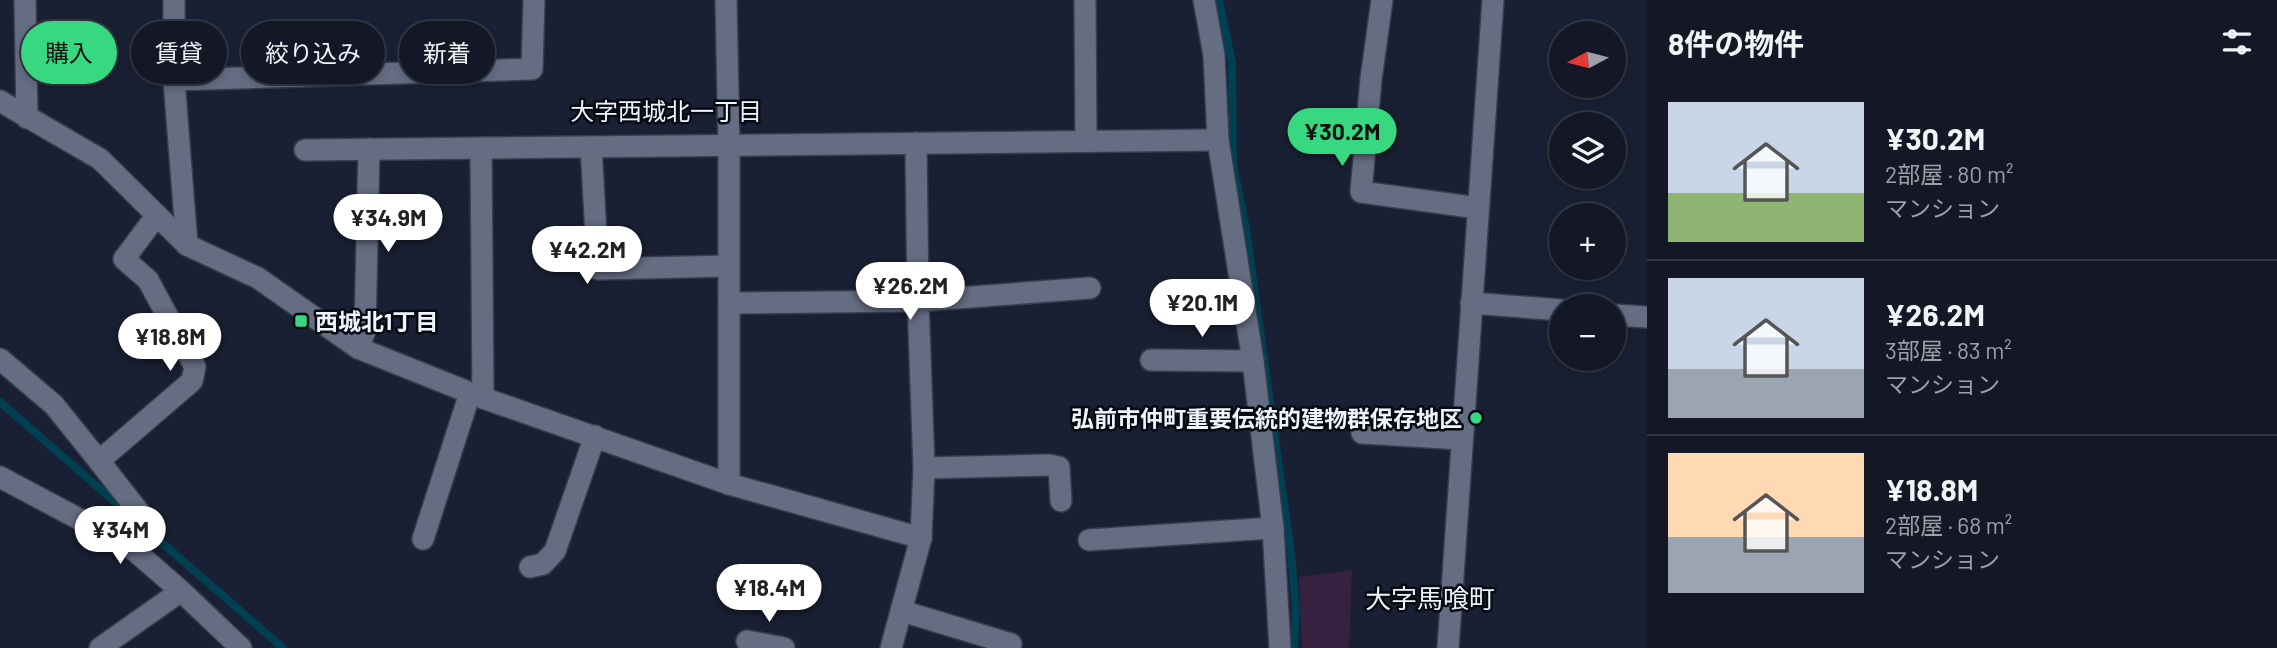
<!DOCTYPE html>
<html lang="ja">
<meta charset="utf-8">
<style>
:root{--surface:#141826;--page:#212532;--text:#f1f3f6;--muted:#9da0a7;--line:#333743;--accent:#37d880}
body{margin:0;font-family:Barlow,"Noto Sans JP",sans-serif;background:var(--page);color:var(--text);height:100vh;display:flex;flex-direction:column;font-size:26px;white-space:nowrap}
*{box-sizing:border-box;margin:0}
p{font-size:23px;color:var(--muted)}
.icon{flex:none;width:38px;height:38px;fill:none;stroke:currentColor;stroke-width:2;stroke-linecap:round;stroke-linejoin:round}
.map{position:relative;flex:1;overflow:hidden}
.panel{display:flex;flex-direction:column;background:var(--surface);width:630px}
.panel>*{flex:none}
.guide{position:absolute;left:21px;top:21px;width:665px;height:63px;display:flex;gap:14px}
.needle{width:46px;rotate:263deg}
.tools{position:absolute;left:1549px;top:21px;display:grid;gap:14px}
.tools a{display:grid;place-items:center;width:77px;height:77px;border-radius:50%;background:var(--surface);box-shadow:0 4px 10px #0003,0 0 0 2px var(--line);font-size:35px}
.price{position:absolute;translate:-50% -60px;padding:0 16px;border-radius:24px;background:#fff;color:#222;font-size:23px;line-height:46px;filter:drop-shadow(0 2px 4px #0008)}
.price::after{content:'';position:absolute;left:50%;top:42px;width:21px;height:16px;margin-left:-10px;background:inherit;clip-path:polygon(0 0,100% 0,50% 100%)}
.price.on{background:var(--accent);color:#111}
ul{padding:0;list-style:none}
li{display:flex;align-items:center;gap:21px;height:175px;padding:0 21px}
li+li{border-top:2px solid var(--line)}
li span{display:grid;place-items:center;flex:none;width:196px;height:140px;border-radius:0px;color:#555}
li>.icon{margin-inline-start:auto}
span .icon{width:84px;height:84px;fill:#fffc;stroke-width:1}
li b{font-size:30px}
h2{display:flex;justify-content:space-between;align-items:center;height:84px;padding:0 21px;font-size:30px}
.pill{padding:0 24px;border-radius:32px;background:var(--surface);box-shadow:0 4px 10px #0003,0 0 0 2px var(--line);font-size:24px;line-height:63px}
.pill.on{background:var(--accent);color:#111}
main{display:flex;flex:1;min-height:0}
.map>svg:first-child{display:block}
.green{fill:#362140}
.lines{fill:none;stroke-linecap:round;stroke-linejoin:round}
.stream{stroke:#004052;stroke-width:8}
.minor-casing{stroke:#383c4c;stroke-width:24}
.minor{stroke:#656d83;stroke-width:21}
.poi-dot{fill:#37d880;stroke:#080a12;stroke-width:2.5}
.labels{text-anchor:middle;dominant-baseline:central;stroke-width:5;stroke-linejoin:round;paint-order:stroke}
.poi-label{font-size:23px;font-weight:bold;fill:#eff3fd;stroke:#080a12;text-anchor:start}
.neighbourhood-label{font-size:24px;fill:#eff3fd;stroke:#080a12}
.quarter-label{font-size:26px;fill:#eff3fd;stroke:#080a12}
</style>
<main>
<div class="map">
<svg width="1647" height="648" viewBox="0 0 1647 648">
<rect width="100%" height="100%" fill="#1a2033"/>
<path class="green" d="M1352,570L1349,648H1302L1299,577Z"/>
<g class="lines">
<g class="stream">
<path d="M1219,0L1232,63L1233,164L1246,229L1291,554L1296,609L1294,648"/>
<path d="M0,402L283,648"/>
</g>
<g class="minor-casing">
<g id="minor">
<path d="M25,0L27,118"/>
<path d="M174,0V80L187,245"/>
<path d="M726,0L729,145V484"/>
<path d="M1085,0L1086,141"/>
<path d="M1204,0L1214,55L1218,140L1253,361L1273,528L1280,648"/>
<path d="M1382,0L1371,79L1361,192L1478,208"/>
<path d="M174,80L532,69L534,0"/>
<path d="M0,101L100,159L187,245L258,278L358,348L483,398L729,484L921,538"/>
<path d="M591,147L598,269L728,266"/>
<path d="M481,148L483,398"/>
<path d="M305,150L1218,140"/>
<path d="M729,303L918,301L1090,288"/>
<path d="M1471,303L1561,310"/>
<path d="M1614,315L1647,317"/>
<path d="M358,348L365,331L369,149"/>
<path d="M0,359L54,405L99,461"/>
<path d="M1151,360L1253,361"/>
<path d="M1362,433L1462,439"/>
<path d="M924,468L1049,465L1059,467L1061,501"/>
<path d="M0,477L128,545L181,591L241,648"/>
<path d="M423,539L470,393"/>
<path d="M1089,540L1273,528"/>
<path d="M128,545L135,533L139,512L99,461L192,381L195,367L148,280L124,259L157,215"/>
<path d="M530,567L543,564L555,551L595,436"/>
<path d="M902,611L1011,644L1010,648"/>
<path d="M747,641L784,648"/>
<path d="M100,648L181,591"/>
<path d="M891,648L921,538L924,468L918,301L916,143"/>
<path d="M1448,648L1493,0"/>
</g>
</g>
<use href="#minor" class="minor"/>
</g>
<g class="poi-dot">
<rect x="294" y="314" width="14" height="14" rx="3.5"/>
<circle cx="1476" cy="418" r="7"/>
</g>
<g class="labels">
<g class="poi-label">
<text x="315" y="321">西城北1丁目</text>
<text x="1462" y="418" text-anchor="end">弘前市仲町重要伝統的建物群保存地区</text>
</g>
<g class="neighbourhood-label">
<text x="666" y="110">大字西城北一丁目</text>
</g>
<g class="quarter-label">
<text x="1430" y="597">大字馬喰町</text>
</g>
</g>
</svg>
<div class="tools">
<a><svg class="needle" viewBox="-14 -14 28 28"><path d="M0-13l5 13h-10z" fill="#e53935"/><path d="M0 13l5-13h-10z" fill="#9da0a7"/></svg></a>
<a><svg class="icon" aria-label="layers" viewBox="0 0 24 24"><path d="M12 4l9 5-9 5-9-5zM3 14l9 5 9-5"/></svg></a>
<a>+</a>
<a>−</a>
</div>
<b class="price on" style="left:1342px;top:168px">¥30.2M</b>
<b class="price" style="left:388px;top:254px">¥34.9M</b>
<b class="price" style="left:587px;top:286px">¥42.2M</b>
<b class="price" style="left:910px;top:322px">¥26.2M</b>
<b class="price" style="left:1202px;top:339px">¥20.1M</b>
<b class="price" style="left:170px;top:373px">¥18.8M</b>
<b class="price" style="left:120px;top:566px">¥34M</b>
<b class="price" style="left:769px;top:624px">¥18.4M</b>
<div class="guide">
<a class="pill on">購入</a>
<a class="pill">賃貸</a>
<a class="pill">絞り込み</a>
<a class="pill">新着</a>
</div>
</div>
<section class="panel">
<h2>8件の物件<svg class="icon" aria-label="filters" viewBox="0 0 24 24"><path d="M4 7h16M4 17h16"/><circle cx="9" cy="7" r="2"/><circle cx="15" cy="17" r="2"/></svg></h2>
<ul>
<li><span style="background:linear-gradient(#c9d6e8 65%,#8fb573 0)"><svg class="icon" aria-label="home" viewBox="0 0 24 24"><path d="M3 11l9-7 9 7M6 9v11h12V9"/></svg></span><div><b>¥30.2M</b><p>2部屋 · 80 m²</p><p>マンション</p></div></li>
<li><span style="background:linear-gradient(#c9d6e8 65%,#9aa5b1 0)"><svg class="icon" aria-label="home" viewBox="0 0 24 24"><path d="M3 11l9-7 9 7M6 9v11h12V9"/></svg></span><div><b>¥26.2M</b><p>3部屋 · 83 m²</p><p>マンション</p></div></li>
<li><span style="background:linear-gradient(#ffd9b3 60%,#9aa5b1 0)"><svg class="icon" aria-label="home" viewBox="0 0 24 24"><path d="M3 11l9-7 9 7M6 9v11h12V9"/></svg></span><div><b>¥18.8M</b><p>2部屋 · 68 m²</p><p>マンション</p></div></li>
</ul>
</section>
</main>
